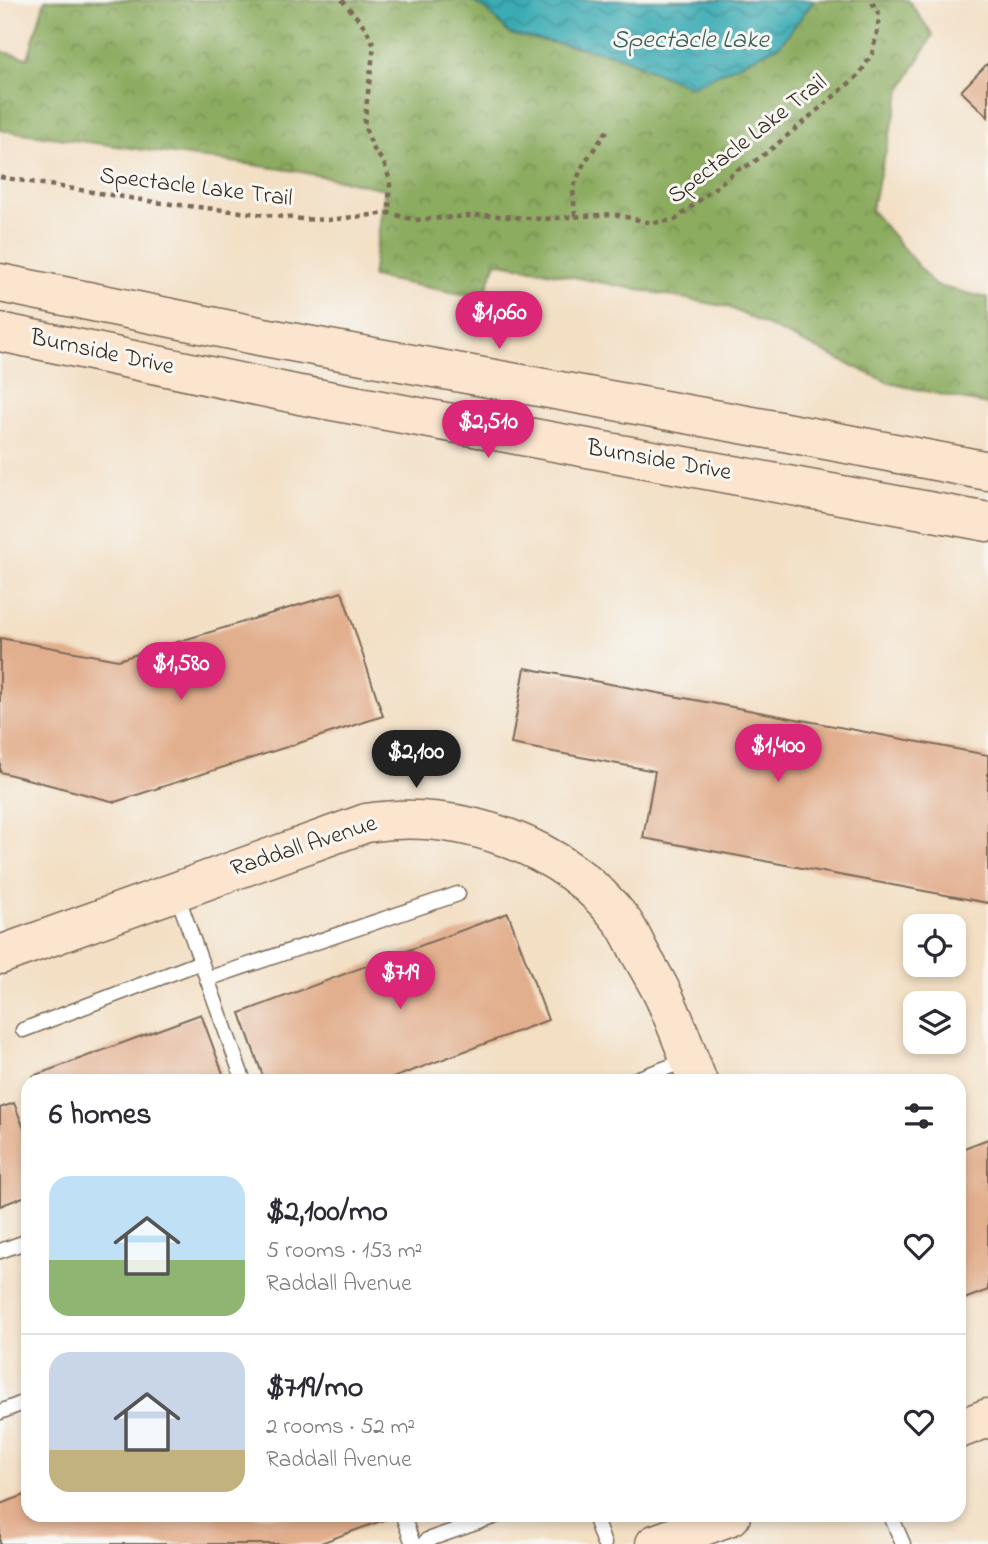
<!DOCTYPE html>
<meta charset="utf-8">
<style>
:root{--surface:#fff;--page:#f2f2f3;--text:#2b2b33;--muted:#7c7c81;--line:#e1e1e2;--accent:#db2777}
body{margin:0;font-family:"Indie Flower",sans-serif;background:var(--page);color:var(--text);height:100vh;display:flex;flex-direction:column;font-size:26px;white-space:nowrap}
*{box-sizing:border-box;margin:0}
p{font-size:23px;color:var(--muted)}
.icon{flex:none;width:38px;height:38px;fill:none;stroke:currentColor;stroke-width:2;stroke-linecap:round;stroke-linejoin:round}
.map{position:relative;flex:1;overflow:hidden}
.side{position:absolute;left:21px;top:1074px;width:945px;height:448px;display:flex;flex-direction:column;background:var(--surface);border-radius:21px;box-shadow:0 4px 10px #0003}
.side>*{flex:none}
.controls{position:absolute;left:903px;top:914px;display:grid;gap:14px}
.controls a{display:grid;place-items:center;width:63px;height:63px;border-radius:14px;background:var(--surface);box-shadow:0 4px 10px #0003;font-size:35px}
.price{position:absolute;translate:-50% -60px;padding:0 16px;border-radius:24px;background:var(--accent);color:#fff;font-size:23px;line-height:46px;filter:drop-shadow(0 2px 4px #0008)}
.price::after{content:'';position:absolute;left:50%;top:42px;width:21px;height:16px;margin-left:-10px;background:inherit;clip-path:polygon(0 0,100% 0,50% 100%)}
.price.on{background:#222;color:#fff}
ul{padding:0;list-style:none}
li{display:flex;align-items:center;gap:21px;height:175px;padding:0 28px}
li+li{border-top:2px solid var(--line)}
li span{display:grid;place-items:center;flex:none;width:196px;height:140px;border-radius:21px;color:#555}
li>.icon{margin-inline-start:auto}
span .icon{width:84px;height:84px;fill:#fffc;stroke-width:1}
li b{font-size:30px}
h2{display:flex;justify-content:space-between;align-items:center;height:84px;padding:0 28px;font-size:30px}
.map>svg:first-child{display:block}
.forest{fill:url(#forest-crowns);stroke:#646b3f;stroke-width:2}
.water{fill:url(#water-waves);stroke:#3a6b69;stroke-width:2}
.building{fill:#e2af8e}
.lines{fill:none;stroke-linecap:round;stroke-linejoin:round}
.lane-casing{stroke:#7b6958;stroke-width:17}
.secondary-casing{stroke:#7b6958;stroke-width:41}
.path{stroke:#7b6958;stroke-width:4.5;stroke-dasharray:5 5;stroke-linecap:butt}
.lane{stroke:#fff;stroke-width:14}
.secondary{stroke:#fce5cf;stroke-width:38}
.labels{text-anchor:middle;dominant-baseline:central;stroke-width:6;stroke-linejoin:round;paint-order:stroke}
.street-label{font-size:24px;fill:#3b2a1e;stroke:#f6f6f2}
.water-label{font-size:26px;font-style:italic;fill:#3b5e5a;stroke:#f6f6f2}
</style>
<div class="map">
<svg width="988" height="1544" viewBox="0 0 988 1544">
<defs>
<pattern id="forest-crowns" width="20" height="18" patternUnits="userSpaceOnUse" patternTransform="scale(1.75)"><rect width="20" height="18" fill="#8cac60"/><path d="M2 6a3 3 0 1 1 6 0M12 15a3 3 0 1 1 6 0" fill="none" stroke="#748c4f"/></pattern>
<pattern id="water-waves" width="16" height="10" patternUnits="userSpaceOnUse" patternTransform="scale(1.75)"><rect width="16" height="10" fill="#3aacb4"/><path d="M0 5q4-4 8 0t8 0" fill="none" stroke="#328c92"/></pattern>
</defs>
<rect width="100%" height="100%" fill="#f6f6f2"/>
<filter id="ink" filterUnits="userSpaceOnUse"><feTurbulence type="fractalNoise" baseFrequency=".0143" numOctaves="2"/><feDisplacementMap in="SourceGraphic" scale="14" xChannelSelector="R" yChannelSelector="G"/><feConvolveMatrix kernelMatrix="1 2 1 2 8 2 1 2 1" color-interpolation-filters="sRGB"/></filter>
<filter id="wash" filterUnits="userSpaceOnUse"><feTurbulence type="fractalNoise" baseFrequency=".00686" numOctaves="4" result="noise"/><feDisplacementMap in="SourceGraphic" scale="28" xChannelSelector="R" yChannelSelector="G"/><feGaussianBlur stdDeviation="1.57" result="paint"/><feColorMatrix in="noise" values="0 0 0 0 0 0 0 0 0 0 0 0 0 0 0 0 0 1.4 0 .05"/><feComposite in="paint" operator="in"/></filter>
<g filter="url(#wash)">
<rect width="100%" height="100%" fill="#f3dfc4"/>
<path class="forest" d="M45,0H470L487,10L510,34L613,54L691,87L780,45L814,0H908L933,35L901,90L871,210L934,285L988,298V405L889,383L728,307L496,262L483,298L372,277L385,189L296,171L0,130V51L28,58Z"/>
<path class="water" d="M470,0H814L780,45L691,87L613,54L510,34L487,10Z"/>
<g id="blocks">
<g class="building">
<path d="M988,63V117L961,91Z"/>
<path d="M342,592L383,716L115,802L0,772V638L118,660Z"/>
<path d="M525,668L988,755V903L643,838L655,771L511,744Z"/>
<path d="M508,913L548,1020L382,1082H265L240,1013Z"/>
<path d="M201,1014L226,1082H35L33,1076Z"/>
<path d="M14,1103L28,1139V1195L0,1206V1108Z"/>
<path d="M988,1139V1290L959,1301V1150Z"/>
<path d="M28,1494V1516H388L389,1518L318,1544H0V1504Z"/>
</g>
</g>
</g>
<g filter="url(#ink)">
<use href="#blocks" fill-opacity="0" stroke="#7b6958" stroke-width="2"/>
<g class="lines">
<g class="lane-casing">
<g id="lane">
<path d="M176,892L244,1082"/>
<path d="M207,979L458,894"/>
<path d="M23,1030L201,962"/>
<path d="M628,1082L688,1060"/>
<path d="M0,1251L28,1241"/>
<path d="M0,1412L28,1401"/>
<path d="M403,1516L413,1544"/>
<path d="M594,1516L604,1544"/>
<path d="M891,1516L903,1544"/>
<path d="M424,1544L427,1540L496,1516"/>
</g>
</g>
<g class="secondary-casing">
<g id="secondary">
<path d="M0,283L264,337L774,430L988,471"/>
<path d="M0,332L300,395L988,522"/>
<path d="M0,955L366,823C459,808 565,845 623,922C630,932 635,944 641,955C649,969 657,982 664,997C677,1024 687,1054 698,1082"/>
<path d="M959,1429L988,1418"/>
<path d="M655,1544L731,1516"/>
</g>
</g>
<g class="path">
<path d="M342,0L365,27L374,45L364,125L373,148L384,163L390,181L389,213"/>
<path d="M0,177L154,202L302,219L328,220L389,213L415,220L483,215L542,219L613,214L652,223L675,220L737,170L751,164L769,151L859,75L872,54L878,28L879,15L871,0"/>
<path d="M575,216L573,188L584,163L607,131"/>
</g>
<use href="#lane" class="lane"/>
<use href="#secondary" class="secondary"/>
</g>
</g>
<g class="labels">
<g class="street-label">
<text transform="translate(748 140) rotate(-38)">Spectacle Lake Trail</text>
<text transform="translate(196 188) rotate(7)">Spectacle Lake Trail</text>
<text transform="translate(102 353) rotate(12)">Burnside Drive</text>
<text transform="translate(659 461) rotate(10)">Burnside Drive</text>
<text transform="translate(304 847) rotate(-18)">Raddall Avenue</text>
</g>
<g class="water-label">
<text x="690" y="41">Spectacle Lake</text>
</g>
</g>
</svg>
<div class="controls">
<a><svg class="icon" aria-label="locate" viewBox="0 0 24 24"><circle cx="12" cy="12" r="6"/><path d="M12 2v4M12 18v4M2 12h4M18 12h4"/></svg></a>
<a><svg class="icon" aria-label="layers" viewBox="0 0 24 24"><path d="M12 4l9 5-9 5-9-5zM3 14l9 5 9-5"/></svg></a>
</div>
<b class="price" style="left:499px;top:351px">$1,060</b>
<b class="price" style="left:488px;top:460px">$2,510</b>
<b class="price" style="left:181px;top:702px">$1,580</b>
<b class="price" style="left:778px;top:784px">$1,400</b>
<b class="price on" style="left:416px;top:790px">$2,100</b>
<b class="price" style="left:400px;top:1011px">$719</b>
<section class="side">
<h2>6 homes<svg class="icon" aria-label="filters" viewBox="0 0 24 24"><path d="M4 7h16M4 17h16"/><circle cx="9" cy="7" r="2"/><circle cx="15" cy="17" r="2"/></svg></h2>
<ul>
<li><span style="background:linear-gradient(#bfe0f5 60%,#8fb573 0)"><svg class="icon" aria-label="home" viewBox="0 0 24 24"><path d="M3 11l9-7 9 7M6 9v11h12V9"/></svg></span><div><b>$2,100/mo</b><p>5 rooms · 153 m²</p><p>Raddall Avenue</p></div><svg class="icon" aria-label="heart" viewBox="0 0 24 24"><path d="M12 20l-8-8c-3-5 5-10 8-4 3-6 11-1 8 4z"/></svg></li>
<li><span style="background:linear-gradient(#c9d6e8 70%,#c2b280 0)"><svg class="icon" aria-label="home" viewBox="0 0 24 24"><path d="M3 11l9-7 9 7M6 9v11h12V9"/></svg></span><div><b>$719/mo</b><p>2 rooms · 52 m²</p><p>Raddall Avenue</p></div><svg class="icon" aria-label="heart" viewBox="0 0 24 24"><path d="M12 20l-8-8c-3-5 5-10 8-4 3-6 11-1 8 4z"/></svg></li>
</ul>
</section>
</div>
